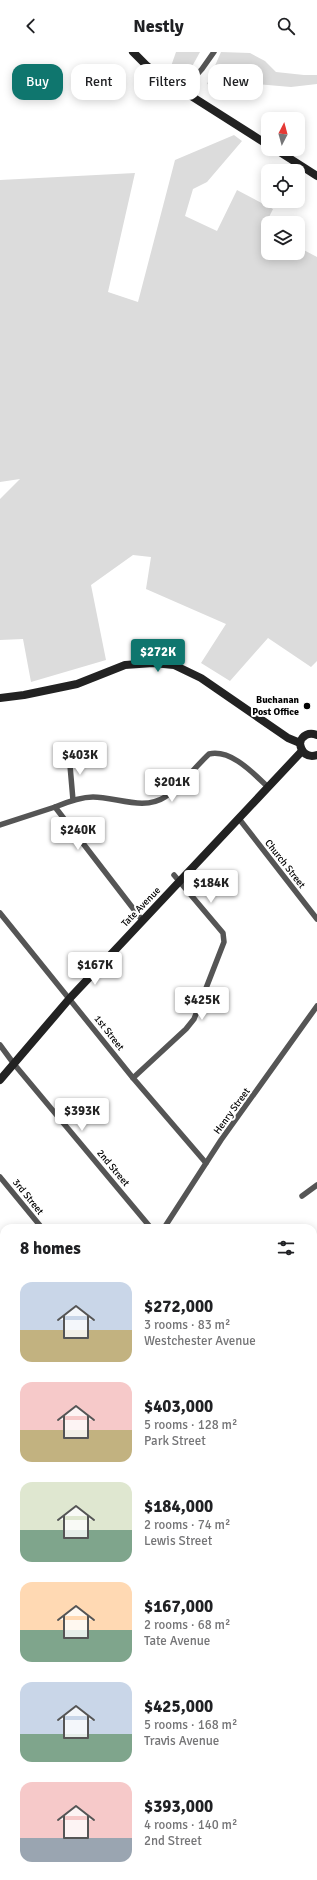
<!DOCTYPE html>
<meta charset="utf-8">
<style>
:root{--surface:#fff;--page:#f6f6f6;--text:#202124;--muted:#757577;--accent:#0f766e}
body{margin:0;font-family:Signika,sans-serif;background:var(--page);color:var(--text);height:100vh;display:flex;flex-direction:column;font-size:15px;white-space:nowrap}
*{box-sizing:border-box;margin:0}
p{font-size:13px;color:var(--muted)}
.icon{flex:none;width:22px;height:22px;fill:none;stroke:currentColor;stroke-width:2;stroke-linecap:round;stroke-linejoin:round}
.map{position:relative;flex:1;overflow:hidden}
.details{position:absolute;left:0px;top:1172px;width:317px;height:656px;display:flex;flex-direction:column;background:var(--surface);border-radius:12px 12px 0 0;box-shadow:0 2px 10px #0003}
.details>*{flex:none}
.guide{position:absolute;left:12px;top:12px;width:293px;height:36px;display:flex;gap:8px}
.needle{width:26px;rotate:6deg}
.tools{position:absolute;left:261px;top:60px;display:grid;gap:8px}
.tools a{display:grid;place-items:center;width:44px;height:44px;border-radius:8px;background:var(--surface);box-shadow:0 2px 10px #0003;font-size:20px}
.price{position:absolute;translate:-50% -34px;padding:0 9px;border-radius:4px;background:#fff;color:#222;font-size:13px;line-height:26px;filter:drop-shadow(0 1px 2px #0008)}
.price::after{content:'';position:absolute;left:50%;top:24px;width:12px;height:9px;margin-left:-6px;background:inherit;clip-path:polygon(0 0,100% 0,50% 100%)}
.price.on{background:var(--accent);color:#fff}
ul{padding:0;list-style:none}
li{display:flex;align-items:center;gap:12px;height:100px;padding:0 20px}
li span{display:grid;place-items:center;flex:none;width:112px;height:80px;border-radius:12px;color:#555}
li>.icon{margin-inline-start:auto}
span .icon{width:48px;height:48px;fill:#fffc;stroke-width:1}
li b{font-size:17px}
h2{display:flex;justify-content:space-between;align-items:center;height:48px;padding:0 20px;font-size:17px}
.pill{padding:0 14px;border-radius:12px;background:var(--surface);box-shadow:0 2px 10px #0003;font-size:14px;line-height:36px}
.pill.on{background:var(--accent);color:#fff}
header{display:flex;justify-content:space-between;align-items:center;height:52px;padding:0 20px;background:var(--surface);font-size:18px;font-weight:800}
.map>svg:first-child{display:block}
.green{fill:#dcdcdc}
.lines{fill:none;stroke-linecap:round;stroke-linejoin:round}
.street{stroke:#555;stroke-width:5.5}
.secondary{stroke:#222;stroke-width:8}
.poi-dot{fill:#000;stroke:#fff;stroke-width:1.5}
.labels{text-anchor:middle;dominant-baseline:central;stroke-width:4;stroke-linejoin:round;paint-order:stroke}
.poi-label{font-size:10px;font-weight:bold;fill:#000;stroke:#fff;text-anchor:end}
.street-label{font-size:10px;fill:#000;stroke:#fff}
</style>
<header><svg class="icon" aria-label="back" viewBox="0 0 24 24"><path d="M15 5l-7 7 7 7"/></svg>Nestly<svg class="icon" aria-label="search" viewBox="0 0 24 24"><circle cx="10" cy="10" r="6"/><path d="M15 15l6 6"/></svg></header>
<div class="map">
<svg width="317" height="1828" viewBox="0 0 317 1828">
<rect width="100%" height="100%" fill="#fff"/>
<g class="green">
<path d="M176,0H200L183,31L169,20Z"/>
<path d="M221,0L250,1L265,9L276,20L304,23H317V32L291,35L256,32L222,36L207,32Z"/>
<path d="M234,83L242,89L207,130L193,137L185,164L217,179L237,138L273,157L262,179L268,182V201H298V195L317,205V609L311,615L268,586L230,629L201,611L226,572L146,537L151,505L133,503L91,533L106,608L31,630L23,587L0,588V447L20,427L0,430V128L135,121L108,240L138,250L175,108Z"/>
</g>
<g class="lines">
<g class="street">
<path d="M183,38L202,17L214,0"/>
<path d="M69,702L73,748"/>
<path d="M55,755C67,750 80,745 93,745C116,745 144,759 165,745C178,737 197,713 209,702C231,697 253,721 268,735"/>
<path d="M240,768L317,867"/>
<path d="M0,773L55,755L142,868"/>
<path d="M0,861L133,1026L206,1111"/>
<path d="M0,993L14,1012L151,1176"/>
<path d="M133,1026L186,977L194,967L224,890L223,881L174,823"/>
<path d="M0,1125L42,1176"/>
<path d="M302,1144L317,1133"/>
<path d="M164,1176L221,1088L317,954"/>
<path d="M313,1226L317,1224"/>
<path d="M0,1257L4,1255"/>
<path d="M313,1310L317,1309"/>
<path d="M0,1411L4,1410"/>
<path d="M313,1418L317,1417"/>
<path d="M313,1536L317,1535"/>
<path d="M0,1638L4,1636"/>
<path d="M0,1687L4,1701"/>
</g>
<g class="secondary">
<path d="M133,0L147,14L169,30L268,93"/>
<path d="M275,97L317,124"/>
<path d="M0,646L24,643L77,632L125,613L153,611L174,613L201,626L288,686L300,691"/>
<path d="M317,683C309,680 302,683 300,691C301,701 308,706 317,703"/>
<path d="M0,1028L70,946L302,699"/>
</g>
</g>
<circle class="poi-dot" cx="307" cy="654" r="4"/>
<g class="labels">
<g class="poi-label">
<text x="299" y="648">Buchanan<tspan x="299" dy="12">Post Office</tspan></text>
</g>
<g class="street-label">
<text transform="translate(285 812) rotate(52)">Church Street</text>
<text transform="translate(141 855) rotate(-46)">Tate Avenue</text>
<text transform="translate(109 981) rotate(52)">1st Street</text>
<text transform="translate(232 1059) rotate(-54)">Henry Street</text>
<text transform="translate(113 1116) rotate(50)">2nd Street</text>
<text transform="translate(28 1145) rotate(51)">3rd Street</text>
</g>
</g>
</svg>
<div class="tools">
<a><svg class="needle" viewBox="-14 -14 28 28"><path d="M0-13l5 13h-10z" fill="#e53935"/><path d="M0 13l5-13h-10z" fill="#757577"/></svg></a>
<a><svg class="icon" aria-label="locate" viewBox="0 0 24 24"><circle cx="12" cy="12" r="6"/><path d="M12 2v4M12 18v4M2 12h4M18 12h4"/></svg></a>
<a><svg class="icon" aria-label="layers" viewBox="0 0 24 24"><path d="M12 4l9 5-9 5-9-5zM3 14l9 5 9-5"/></svg></a>
</div>
<b class="price on" style="left:158px;top:621px">$272K</b>
<b class="price" style="left:80px;top:724px">$403K</b>
<b class="price" style="left:172px;top:751px">$201K</b>
<b class="price" style="left:78px;top:799px">$240K</b>
<b class="price" style="left:211px;top:852px">$184K</b>
<b class="price" style="left:95px;top:934px">$167K</b>
<b class="price" style="left:202px;top:969px">$425K</b>
<b class="price" style="left:82px;top:1080px">$393K</b>
<div class="guide">
<a class="pill on">Buy</a>
<a class="pill">Rent</a>
<a class="pill">Filters</a>
<a class="pill">New</a>
</div>
<section class="details">
<h2>8 homes<svg class="icon" aria-label="filters" viewBox="0 0 24 24"><path d="M4 7h16M4 17h16"/><circle cx="9" cy="7" r="2"/><circle cx="15" cy="17" r="2"/></svg></h2>
<ul>
<li><span style="background:linear-gradient(#c9d6e8 60%,#c2b280 0)"><svg class="icon" aria-label="home" viewBox="0 0 24 24"><path d="M3 11l9-7 9 7M6 9v11h12V9"/></svg></span><div><b>$272,000</b><p>3 rooms · 83 m²</p><p>Westchester Avenue</p></div></li>
<li><span style="background:linear-gradient(#f6c9c9 60%,#c2b280 0)"><svg class="icon" aria-label="home" viewBox="0 0 24 24"><path d="M3 11l9-7 9 7M6 9v11h12V9"/></svg></span><div><b>$403,000</b><p>5 rooms · 128 m²</p><p>Park Street</p></div></li>
<li><span style="background:linear-gradient(#dfe7d0 60%,#7fa58c 0)"><svg class="icon" aria-label="home" viewBox="0 0 24 24"><path d="M3 11l9-7 9 7M6 9v11h12V9"/></svg></span><div><b>$184,000</b><p>2 rooms · 74 m²</p><p>Lewis Street</p></div></li>
<li><span style="background:linear-gradient(#ffd9b3 60%,#7fa58c 0)"><svg class="icon" aria-label="home" viewBox="0 0 24 24"><path d="M3 11l9-7 9 7M6 9v11h12V9"/></svg></span><div><b>$167,000</b><p>2 rooms · 68 m²</p><p>Tate Avenue</p></div></li>
<li><span style="background:linear-gradient(#c9d6e8 65%,#7fa58c 0)"><svg class="icon" aria-label="home" viewBox="0 0 24 24"><path d="M3 11l9-7 9 7M6 9v11h12V9"/></svg></span><div><b>$425,000</b><p>5 rooms · 168 m²</p><p>Travis Avenue</p></div></li>
<li><span style="background:linear-gradient(#f6c9c9 70%,#9aa5b1 0)"><svg class="icon" aria-label="home" viewBox="0 0 24 24"><path d="M3 11l9-7 9 7M6 9v11h12V9"/></svg></span><div><b>$393,000</b><p>4 rooms · 140 m²</p><p>2nd Street</p></div></li>
</ul>
</section>
</div>
